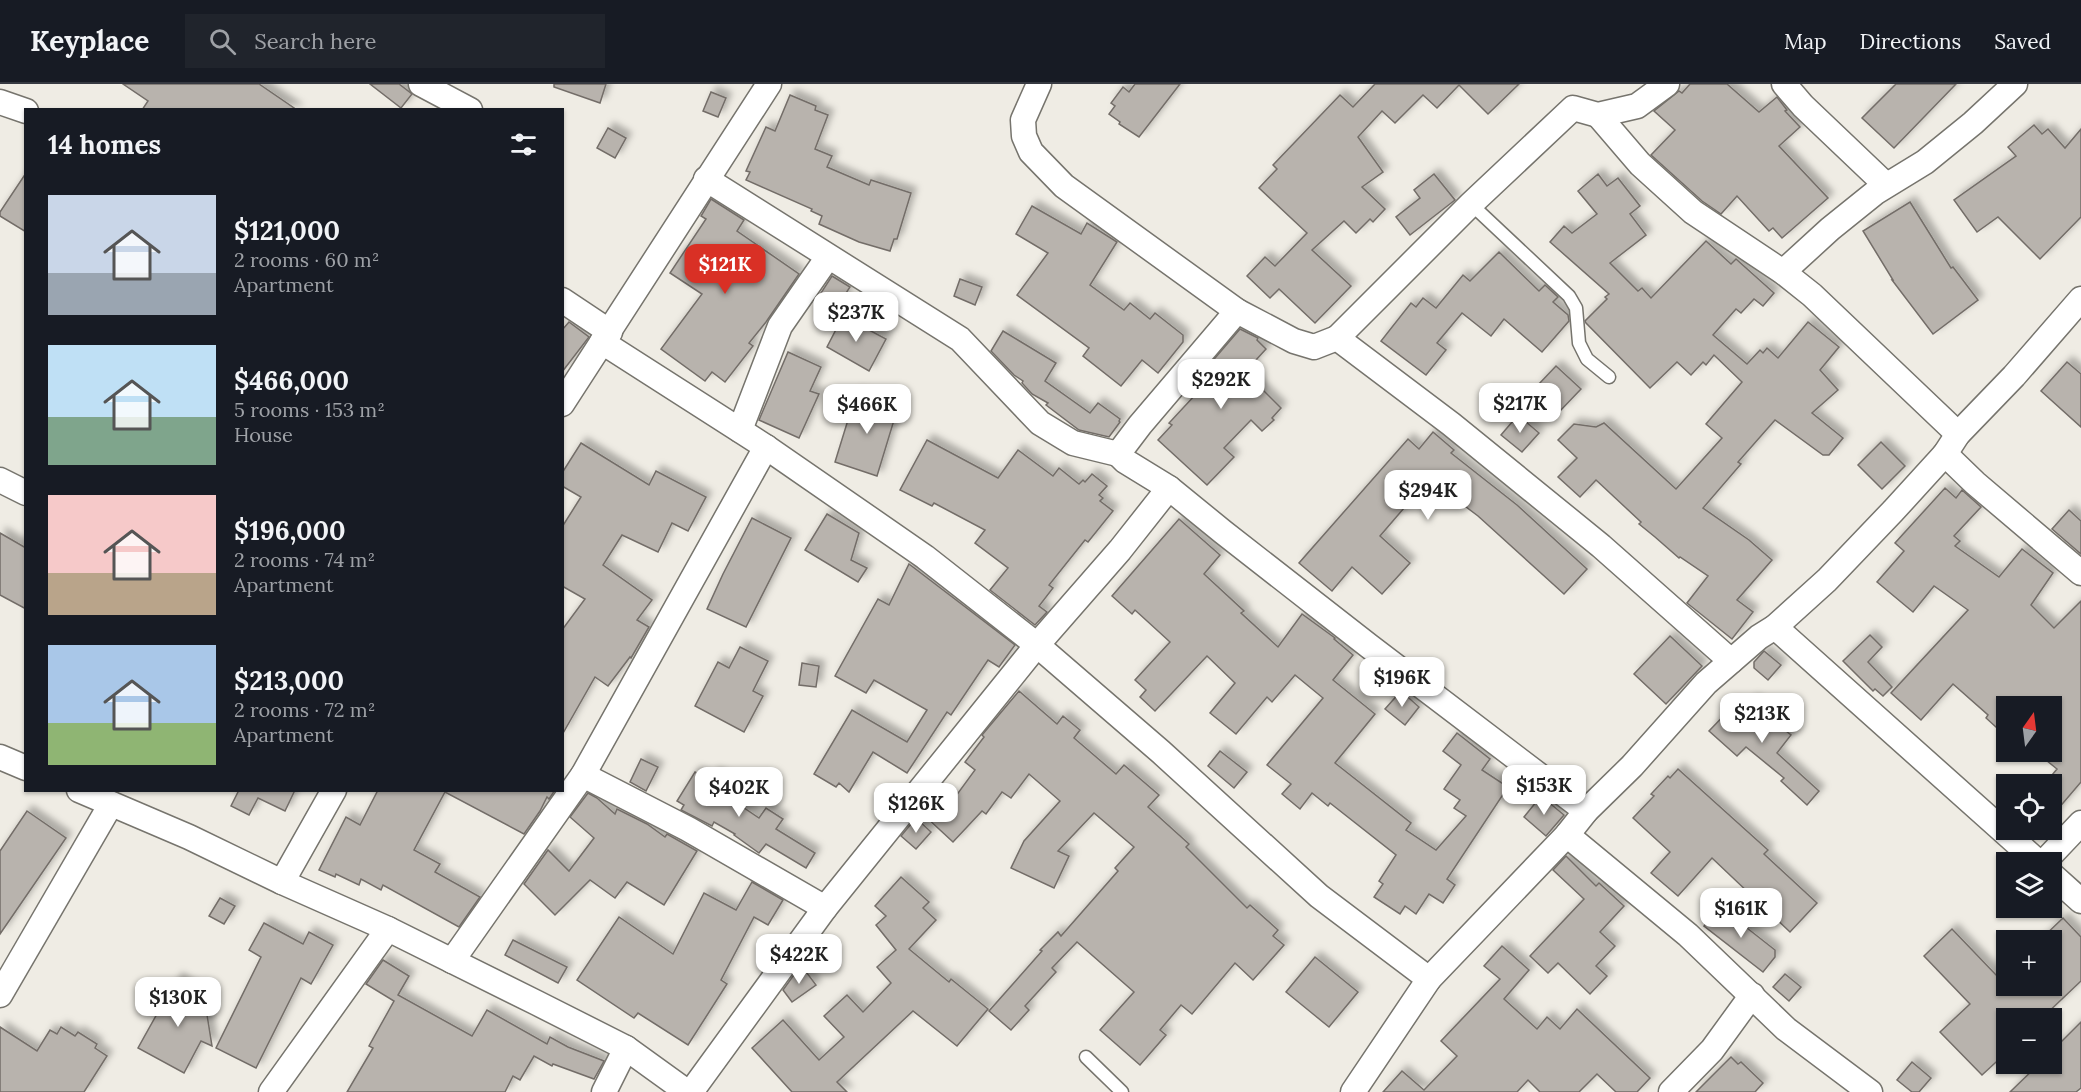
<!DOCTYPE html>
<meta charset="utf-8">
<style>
:root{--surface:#171b24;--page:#20242c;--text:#f1f3f6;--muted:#9ea1a6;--line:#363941;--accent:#d93025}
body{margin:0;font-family:Lora,serif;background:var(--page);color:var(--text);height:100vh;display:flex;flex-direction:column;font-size:22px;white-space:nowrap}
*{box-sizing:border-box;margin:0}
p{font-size:20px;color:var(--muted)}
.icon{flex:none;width:33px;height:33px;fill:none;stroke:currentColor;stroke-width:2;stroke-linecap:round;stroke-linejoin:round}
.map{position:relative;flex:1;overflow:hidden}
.side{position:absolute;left:24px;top:24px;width:540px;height:684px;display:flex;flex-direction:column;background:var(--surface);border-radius:0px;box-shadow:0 2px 4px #0004}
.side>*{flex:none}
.needle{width:39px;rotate:14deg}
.buttons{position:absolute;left:1996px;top:612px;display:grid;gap:12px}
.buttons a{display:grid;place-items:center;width:66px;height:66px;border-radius:0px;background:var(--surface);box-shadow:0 2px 4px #0004;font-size:30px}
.price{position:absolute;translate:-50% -51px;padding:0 14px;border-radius:12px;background:#fff;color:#222;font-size:20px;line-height:39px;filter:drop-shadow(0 2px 3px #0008)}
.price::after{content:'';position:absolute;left:50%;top:36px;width:18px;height:14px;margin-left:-9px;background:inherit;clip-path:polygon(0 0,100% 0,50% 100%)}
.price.active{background:var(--accent);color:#fff}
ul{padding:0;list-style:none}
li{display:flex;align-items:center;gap:18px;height:150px;padding:0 24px}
li span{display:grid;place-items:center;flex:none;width:168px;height:120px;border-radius:0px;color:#555}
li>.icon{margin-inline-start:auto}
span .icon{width:72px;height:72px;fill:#fffc;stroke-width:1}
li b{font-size:26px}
h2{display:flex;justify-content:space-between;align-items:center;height:72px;padding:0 24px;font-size:26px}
header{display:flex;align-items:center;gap:36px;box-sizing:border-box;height:84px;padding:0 30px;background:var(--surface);border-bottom:2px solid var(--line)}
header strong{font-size:28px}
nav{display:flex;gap:33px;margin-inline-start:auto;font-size:21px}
.search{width:420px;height:54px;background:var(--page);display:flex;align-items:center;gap:15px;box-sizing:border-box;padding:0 21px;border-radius:0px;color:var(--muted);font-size:22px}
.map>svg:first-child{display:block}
.building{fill:#b8b3ad;stroke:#736d68;stroke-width:1.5;filter:url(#shadow)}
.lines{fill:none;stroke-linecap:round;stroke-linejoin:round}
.lane-casing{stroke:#76746d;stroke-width:15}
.street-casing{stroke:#76746d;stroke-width:27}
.lane{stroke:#fff;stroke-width:12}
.street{stroke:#fff;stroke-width:24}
</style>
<header>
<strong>Keyplace</strong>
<div class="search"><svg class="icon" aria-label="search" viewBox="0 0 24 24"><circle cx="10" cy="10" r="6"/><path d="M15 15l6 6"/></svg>Search here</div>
<nav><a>Map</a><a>Directions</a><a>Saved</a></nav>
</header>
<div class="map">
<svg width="2081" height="1008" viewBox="0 0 2081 1008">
<defs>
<filter id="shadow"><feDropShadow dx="5.5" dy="-5.5" stdDeviation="3" flood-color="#0004"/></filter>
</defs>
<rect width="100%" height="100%" fill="#efece4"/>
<g class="building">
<path d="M123,0H259L297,26H142L148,17Z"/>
<path d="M370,0H399L412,10L401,24Z"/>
<path d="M554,0H606L600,19L554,3Z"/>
<path d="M1135,0H1180L1139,53L1119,40L1120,38L1109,30L1115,22L1111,19L1123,3L1129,8Z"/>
<path d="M1375,0H1519L1488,30L1459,1L1437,24L1423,11L1395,39L1382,27L1358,53L1383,88L1362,103L1385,125L1373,138L1370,135L1356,149L1344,137L1312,166L1351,202L1315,239L1279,205L1270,214L1247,192L1265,173L1275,182L1307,149L1259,104L1277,85L1273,81L1340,11L1353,23Z"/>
<path d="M1690,0H1727L1759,28L1777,13L1787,26L1785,27L1800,43L1779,62L1828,114L1782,154L1773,144L1769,147L1737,112L1721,130L1702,117L1651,71L1675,46L1654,27L1679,7L1682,9Z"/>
<path d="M1896,0H1956L1894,64L1862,34Z"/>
<path d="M711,8L726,14L718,33L703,27Z"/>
<path d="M790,11L816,22L815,26L828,31L815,65L832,72L827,83L869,101L871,96L911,109L897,155H894L890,167L859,158L819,140L822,132L811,127L812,125L746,96L750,88L746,87L766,43L775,47Z"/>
<path d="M2034,41L2042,50L2048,45L2065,64L2081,45V133L2040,175L1998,133L1977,148L1954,116L2016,72L2008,63Z"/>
<path d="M608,44L626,54L615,74L597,64Z"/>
<path d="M26,89V148L0,132V128Z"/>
<path d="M1434,90L1455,116L1410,151L1396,133L1420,114L1414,106Z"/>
<path d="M1598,90L1607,102L1618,94L1640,122L1630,130L1646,151L1610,179L1638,207L1642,204L1651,214L1706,157L1731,180L1736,175L1774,209L1763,222L1754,215L1741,229L1736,225L1713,251L1747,280L1760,266L1763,269L1767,264L1778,274L1808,238L1839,263L1820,286L1838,306L1812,329L1843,354L1829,371H1823L1775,336L1738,378L1741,380L1703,424L1749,456L1772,476L1737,516L1753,528L1732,555L1687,519L1708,492L1680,473L1679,474L1655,453L1639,440L1641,438L1596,396L1580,413L1558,393L1577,374L1558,356L1574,340L1596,343L1604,339L1676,405L1722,354L1706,340L1742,298L1714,271L1706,281L1703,278L1691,291L1677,278L1650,304L1586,239L1585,237L1607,215L1605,213L1609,210L1550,158L1564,142L1572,149L1597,130L1578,107Z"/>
<path d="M711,115L744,136L737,147L799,190L766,238L749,259L753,262L725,298L712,288L705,297L661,265L702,210L670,189L706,135L701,132Z"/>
<path d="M1910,118L1951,184L1953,183L1978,216L1933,250L1892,196H1893L1863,147Z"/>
<path d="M1032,122L1081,150L1087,139L1117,158L1090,201L1124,226L1130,219L1150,235L1155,229L1183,251V258L1158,289L1142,276L1121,302L1083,272L1089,264L1017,211L1048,169L1016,150Z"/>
<path d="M1499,168L1539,207L1545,201L1558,213L1553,218L1568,231L1569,237L1542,268L1504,235L1491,252L1462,229L1437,259L1446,266L1426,291L1381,257L1411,219L1416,223L1423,214L1436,224L1463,191L1470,197Z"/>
<path d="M832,192L850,203L837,223L819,212Z"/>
<path d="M960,195L982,203L975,221L954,212Z"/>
<path d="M843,232L886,255L869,287L827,263Z"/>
<path d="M569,238L589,253L562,288V246Z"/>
<path d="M1240,245L1258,254L1257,256L1266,265L1245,288L1281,324L1272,334L1274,336L1262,347L1251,336L1224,364L1234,373L1207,401L1158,356L1172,341L1169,339L1210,295L1203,288Z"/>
<path d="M1003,247L1056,279L1045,297L1090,329L1098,319L1120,335L1119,337L1120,338L1109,353L1079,346L1046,321L1048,319L1032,310L1022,299L1023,297L1014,291L991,267Z"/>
<path d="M788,268L821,283L810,307L819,310L799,354L759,336Z"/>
<path d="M2067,278L2081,290V343L2041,307Z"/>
<path d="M1556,282L1581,305L1561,326L1537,302Z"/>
<path d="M856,310L898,323L877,392L835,378Z"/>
<path d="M1518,331L1539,349L1522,368L1501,351Z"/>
<path d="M1433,348L1454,366L1451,369L1517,421L1587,485L1564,510L1478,432L1429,395L1380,452L1410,479L1382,510L1352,483L1332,507L1299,479L1408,355L1419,365Z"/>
<path d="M927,356L998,394L1018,366L1053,392L1059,384L1079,400L1083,396L1085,398L1092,390L1107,402L1099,411L1103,414L1100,417L1113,427L1088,458L1085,456L1049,501L1053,504L1039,522L1047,528L1035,541L990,506L1008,484L975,459L985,446L934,419L932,422L900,406Z"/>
<path d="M1881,358L1905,382L1882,405L1858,381Z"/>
<path d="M581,359L649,401L656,387L706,413L688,447L672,439L658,468L622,451L603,481L652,516L637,536L649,543L631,574L630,573L608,602L595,593L562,651V546L585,515L562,502V443L581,413L562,402V389Z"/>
<path d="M1945,404L1956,414L1962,406L1981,423L1954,452L1960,457L1955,462L1999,493L2022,465L2053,489L2031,521L2054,544L2081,517V698L2052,732V691L2057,685L2036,668H2052V622H2007V653L1986,634L1988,631L1953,600L1921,636L1891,609L1968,526L1934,502L1913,528L1877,498L1904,467L1895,459Z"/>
<path d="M2069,426L2081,437V470L2052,445Z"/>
<path d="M827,430L859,449L851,476L867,484L858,498L805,466Z"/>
<path d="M752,434L791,454L746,543L707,525L723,490Z"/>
<path d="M1179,435L1220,471L1204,490L1244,527L1241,529L1278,563L1302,530L1335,554L1334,555L1353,571L1333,596L1375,630L1335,679L1411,739L1406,746L1436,766L1466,732L1454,724L1460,716L1444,705L1461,681L1443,667L1457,649L1490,675L1482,686L1508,703L1447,795L1455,801L1443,819L1429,810L1416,830L1405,822L1400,830L1374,813L1383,800L1379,797L1396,771L1330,719L1328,722L1312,709L1300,725L1282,710L1291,700L1267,681L1323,614L1295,591L1272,618L1267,613L1236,650L1210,629L1235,599L1207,572L1155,627L1140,613L1146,606L1135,596L1170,558L1135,526L1132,530L1112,512Z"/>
<path d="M0,449L26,464V525L0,511Z"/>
<path d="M909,480L1015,561L999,583L988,576L951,631L947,628L907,689L873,668L849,708L839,699L836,703L814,690L852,626L907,658L927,626L874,596L866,609L835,592L878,515L889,521Z"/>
<path d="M1870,551L1882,563L1868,578L1892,603L1883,612L1875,605L1873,607L1843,577Z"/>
<path d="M1670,552L1702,582L1666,620L1634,590Z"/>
<path d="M740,563L768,577L753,607L763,612L744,648L695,622L718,578L729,584Z"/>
<path d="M1764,567L1781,581L1768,596L1754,584V578Z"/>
<path d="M802,579L819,582L816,603L799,601Z"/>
<path d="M1019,607L1057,640L1063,632L1080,646L1074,654L1116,690L1124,681L1159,711L1148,723L1189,760L1186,763L1247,824L1250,821L1278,846L1273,852L1284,861L1253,896L1235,879L1192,930L1181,921L1160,946L1166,951L1140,981L1100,946L1134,908L1077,858L1052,884L1056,888L1025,922L1029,926L1011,946L989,927L1042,867L1040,866L1058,848L1061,852L1118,787L1115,784L1134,763L1094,729L1058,767L1069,772L1054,804L1011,784L1024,757L1060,717L1029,690L1011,714L1002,708L986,730L982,727L953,758L926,733L938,721L945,727L975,686L965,678L984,653L982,651Z"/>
<path d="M1401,607L1419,623L1405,641L1385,625Z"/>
<path d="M1753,616L1773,635L1772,636L1791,651L1777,669L1819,707L1807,721L1781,697L1784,694L1746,663L1737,672L1709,647L1734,621L1742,629Z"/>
<path d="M1220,667L1247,688L1234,704L1208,682Z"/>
<path d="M641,675L658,683L646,707L630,698Z"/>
<path d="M1678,685L1768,766L1764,770L1817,819L1790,848L1712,774L1678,812L1651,789L1670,768L1633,734L1654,712L1651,710L1668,692L1670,694Z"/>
<path d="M695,688L710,697L714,689L738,703L731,715L759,734L766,724L783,735L776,745L815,769L806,784L766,760L759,769L734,751L735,750L714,738L712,742L681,726L684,721L677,717Z"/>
<path d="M239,706H295L285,727L258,714L249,731L231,722Z"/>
<path d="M378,706H555L549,715L547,713L540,727L524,750L445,708L414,766L440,780L435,788L480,813L459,843L383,801L381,806L361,795L359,801L336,790L335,793L319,786L346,733L360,741Z"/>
<path d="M588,709L597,714L615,730L617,725L647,740L665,753L667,750L697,767L664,821L627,798L615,814L590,796L555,831L524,800L548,766L569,787L594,754L570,733Z"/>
<path d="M1541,712L1564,731L1546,752L1524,733Z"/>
<path d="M27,727L66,754L0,850V767Z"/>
<path d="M916,734L931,748L916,765L901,752Z"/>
<path d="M1566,772L1596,802L1599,799L1624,822L1600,848L1615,862L1596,882L1607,892L1590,910L1558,879L1548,889L1530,872L1584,815L1553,786Z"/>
<path d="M901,793L929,818L923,824L936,836L909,865L949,898L951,895L988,925L957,962L913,927L837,998L847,1008H792L752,964L783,936L819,976L844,953L824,932L847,911L863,928L891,899L877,883L896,866L876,841L886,832L875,822Z"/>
<path d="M752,798L783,816L768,841L754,833L721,896L727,900L688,961L638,929L634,934L577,896L619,833L673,870L704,809L736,826Z"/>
<path d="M220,814L235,822L224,840L209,832Z"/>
<path d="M1719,822L1775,866V873L1763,888L1704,842Z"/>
<path d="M2063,834L2081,853V897L2042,934H2007V968L1982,991L1940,948L1970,920L1924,872L1952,845L1998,893L2007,885V902H2052V856H2040Z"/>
<path d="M264,839L303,860L309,848L333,861L311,900L301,894L256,984L216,964L261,873L249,866Z"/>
<path d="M513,856L567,883L558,899L505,871Z"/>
<path d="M1502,862L1529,886L1504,915L1537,945L1547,933L1560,945L1577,925L1650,994L1637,1008H1616L1597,990L1579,1008H1540L1528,996L1517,1008H1383L1402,987L1424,1006L1457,972L1441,957L1500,895L1484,882Z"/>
<path d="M1315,873L1358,908L1329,943L1286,908Z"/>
<path d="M383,876L409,892L398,911L472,952L487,926L547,960L550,953L568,963L604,977L594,995L553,980L552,982L534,972L520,996L513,992L505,1008H347L373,964L369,962L394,917L366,900Z"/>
<path d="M801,881L816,901L792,918L783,906Z"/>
<path d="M1785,890L1801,903L1789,917L1773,903Z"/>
<path d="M177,894L204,912L212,962L201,957L184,989L138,964Z"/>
<path d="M2081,938V1004L2076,1008H2010L2039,980H2052V967Z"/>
<path d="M0,943L37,967L50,946L57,950L61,943L75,952L78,948L97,960L95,964L107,972L84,1008H0Z"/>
<path d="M1731,973L1738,980L1741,978L1763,999L1755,1008H1696Z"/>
<path d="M1912,978L1931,994L1919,1008H1912L1897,996Z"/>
</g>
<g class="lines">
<g class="lane-casing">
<g id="lane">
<path d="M1471,120L1569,212L1576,224L1579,259L1587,275L1609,293"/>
<path d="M1086,973L1122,1008"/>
</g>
</g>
<g class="street-casing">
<g id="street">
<path d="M421,0L470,26"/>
<path d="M1039,0L1023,36L1024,52L1031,68L1064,102L1237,227L1294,257L1314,263L1337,254L1451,340L1601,462L1731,577"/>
<path d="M1784,0L1803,22L1886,101"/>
<path d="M0,18L26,27"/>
<path d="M1598,31L1640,80L1693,128L1783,188L1812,211L1958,350"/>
<path d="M706,95L960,255L1040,339L1073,359L1118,370"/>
<path d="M1783,188L1830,145L1876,108L1925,78L1973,39L2015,0"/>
<path d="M562,216L610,248"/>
<path d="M1237,227L1140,341L1118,370L1125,377L1169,404L1223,448L1369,562L1586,727"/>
<path d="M1337,254L1471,120L1573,24L1598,31L1637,22L1667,0"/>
<path d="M602,258L766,363L925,473L1037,561L1161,668L1319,812L1429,895"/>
<path d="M562,320L769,0"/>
<path d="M740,346L780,242L828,173"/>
<path d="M1945,370L1975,399L2081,489"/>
<path d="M0,396L26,409"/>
<path d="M1775,543L2038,778"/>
<path d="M0,673L26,684"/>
<path d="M583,691L688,745L825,824"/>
<path d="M79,706L189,753L282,798L388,845L537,919L626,964L687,1008"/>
<path d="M1567,751L1688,851L1786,945L1870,1008"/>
<path d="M2044,778L2081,739"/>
<path d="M2052,791L2081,817"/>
<path d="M282,798L334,706"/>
<path d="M452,877L583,691L766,363"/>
<path d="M0,911L111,720"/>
<path d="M271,1008L388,845"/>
<path d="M604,1008L626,964"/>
<path d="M691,1008L825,824L1037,561L1120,466L1169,404"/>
<path d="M1353,1008L1429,895L1567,751L1586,727L1632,682L1706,599L1759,553L1775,543L1827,496L1893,427L1945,370L1958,350L2014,292L2081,215"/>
<path d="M1671,1008L1712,966L1752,911"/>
</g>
</g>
<use href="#lane" class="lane"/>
<use href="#street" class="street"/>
</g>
</svg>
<div class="buttons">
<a><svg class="needle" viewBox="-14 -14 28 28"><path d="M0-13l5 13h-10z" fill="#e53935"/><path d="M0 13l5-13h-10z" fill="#9ea1a6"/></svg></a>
<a><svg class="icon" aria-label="locate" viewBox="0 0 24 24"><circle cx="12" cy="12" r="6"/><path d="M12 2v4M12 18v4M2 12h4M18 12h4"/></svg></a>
<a><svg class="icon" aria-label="layers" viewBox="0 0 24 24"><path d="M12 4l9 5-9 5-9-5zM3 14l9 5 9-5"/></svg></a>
<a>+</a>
<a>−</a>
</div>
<b class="price active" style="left:725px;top:211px">$121K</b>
<b class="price" style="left:856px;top:259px">$237K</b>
<b class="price" style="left:1221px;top:326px">$292K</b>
<b class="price" style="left:1520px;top:350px">$217K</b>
<b class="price" style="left:867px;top:351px">$466K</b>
<b class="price" style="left:1428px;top:437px">$294K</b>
<b class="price" style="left:1402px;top:624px">$196K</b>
<b class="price" style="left:1762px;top:660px">$213K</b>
<b class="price" style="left:1544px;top:732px">$153K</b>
<b class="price" style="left:739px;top:734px">$402K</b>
<b class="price" style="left:916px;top:750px">$126K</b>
<b class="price" style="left:1741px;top:855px">$161K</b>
<b class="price" style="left:799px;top:901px">$422K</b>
<b class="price" style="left:178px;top:944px">$130K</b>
<section class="side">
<h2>14 homes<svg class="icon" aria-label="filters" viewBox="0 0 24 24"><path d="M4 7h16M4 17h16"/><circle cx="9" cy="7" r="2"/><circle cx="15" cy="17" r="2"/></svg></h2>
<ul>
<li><span style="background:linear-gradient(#c9d6e8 65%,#9aa5b1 0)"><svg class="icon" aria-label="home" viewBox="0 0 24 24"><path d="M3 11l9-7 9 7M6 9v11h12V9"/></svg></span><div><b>$121,000</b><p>2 rooms · 60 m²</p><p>Apartment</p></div></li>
<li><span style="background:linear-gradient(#bfe0f5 60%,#7fa58c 0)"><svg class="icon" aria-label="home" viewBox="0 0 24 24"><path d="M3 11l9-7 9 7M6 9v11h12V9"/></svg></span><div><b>$466,000</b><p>5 rooms · 153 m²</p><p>House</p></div></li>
<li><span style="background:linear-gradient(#f6c9c9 65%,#b9a48a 0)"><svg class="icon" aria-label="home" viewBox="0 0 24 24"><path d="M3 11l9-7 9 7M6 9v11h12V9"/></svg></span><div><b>$196,000</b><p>2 rooms · 74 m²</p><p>Apartment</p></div></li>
<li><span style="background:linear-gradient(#a9c7e8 65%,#8fb573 0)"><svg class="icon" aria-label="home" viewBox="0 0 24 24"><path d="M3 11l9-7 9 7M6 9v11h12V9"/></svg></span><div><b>$213,000</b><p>2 rooms · 72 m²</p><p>Apartment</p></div></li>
</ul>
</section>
</div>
